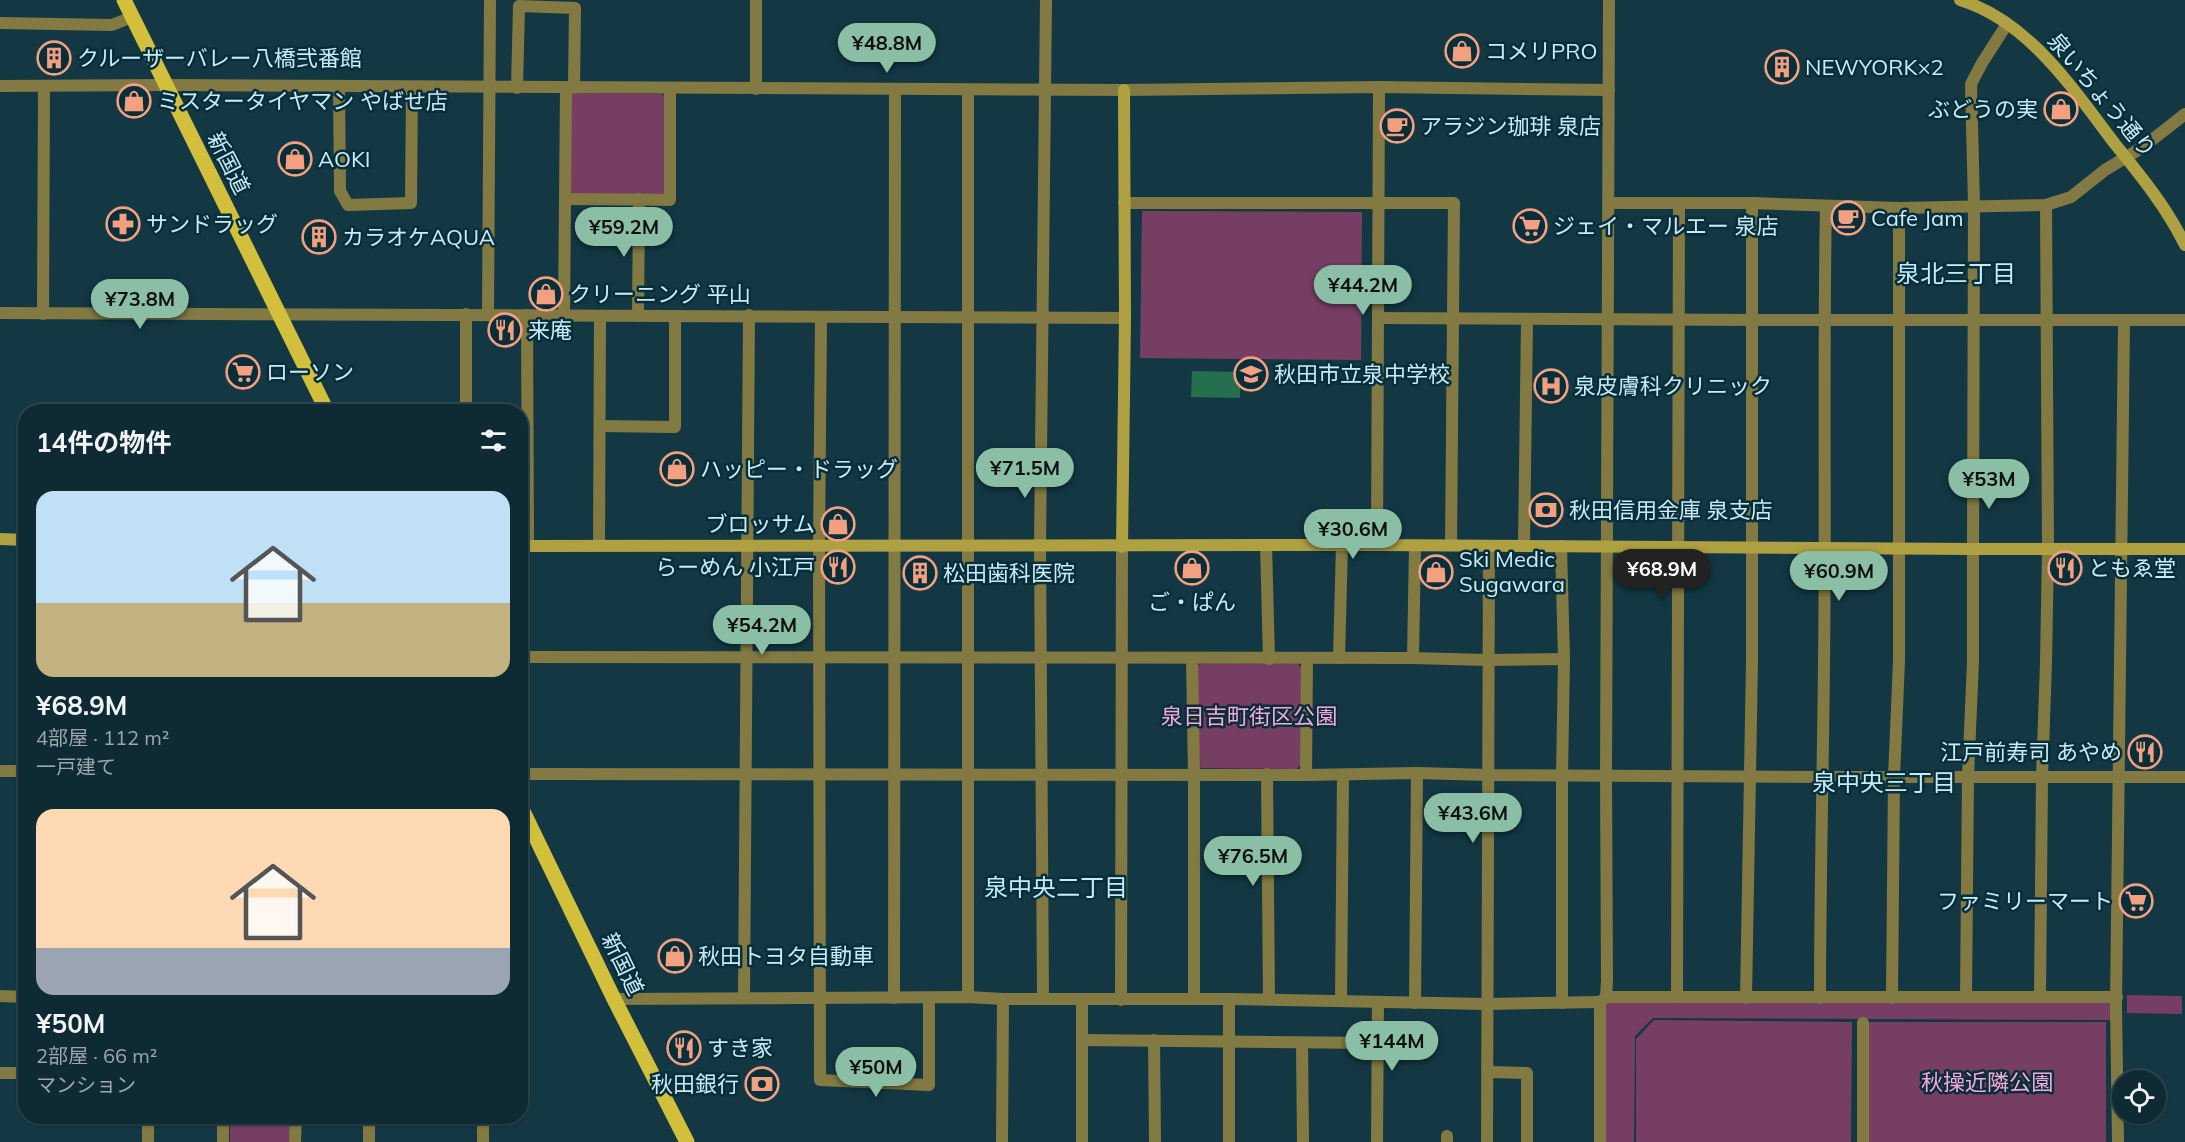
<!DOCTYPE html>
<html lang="ja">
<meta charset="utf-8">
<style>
:root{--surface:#0e2a33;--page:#1c363f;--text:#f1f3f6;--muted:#9ba7ac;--line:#2e464e;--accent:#8abfa5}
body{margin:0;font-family:Mulish,"Noto Sans JP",sans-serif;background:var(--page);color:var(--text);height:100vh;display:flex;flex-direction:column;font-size:22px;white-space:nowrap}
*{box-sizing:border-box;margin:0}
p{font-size:20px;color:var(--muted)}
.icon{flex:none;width:33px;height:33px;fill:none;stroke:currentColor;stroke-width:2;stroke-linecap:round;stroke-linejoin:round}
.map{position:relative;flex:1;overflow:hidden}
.sheet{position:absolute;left:18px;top:404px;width:510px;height:720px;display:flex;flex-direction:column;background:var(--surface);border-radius:24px;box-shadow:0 2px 4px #0004,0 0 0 2px var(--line)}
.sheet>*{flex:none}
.controls{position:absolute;left:2112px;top:1070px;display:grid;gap:12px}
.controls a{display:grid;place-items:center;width:54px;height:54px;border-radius:50%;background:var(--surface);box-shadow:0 2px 4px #0004,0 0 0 2px var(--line);font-size:30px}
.price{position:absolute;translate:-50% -51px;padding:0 14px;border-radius:21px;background:var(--accent);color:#111;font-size:20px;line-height:39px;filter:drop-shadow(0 2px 3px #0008)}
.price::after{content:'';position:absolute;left:50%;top:36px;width:18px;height:14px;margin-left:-9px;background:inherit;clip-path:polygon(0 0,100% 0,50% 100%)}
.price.on{background:#222;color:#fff}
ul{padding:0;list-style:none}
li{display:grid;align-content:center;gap:12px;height:318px;padding:0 18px}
li span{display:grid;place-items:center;height:186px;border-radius:18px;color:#555}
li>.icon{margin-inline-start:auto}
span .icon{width:108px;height:108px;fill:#fffc;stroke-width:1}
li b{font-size:26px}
h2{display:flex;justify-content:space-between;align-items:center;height:72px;padding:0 18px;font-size:26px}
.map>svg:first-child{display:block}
.green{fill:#773e64}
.water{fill:#256e4e}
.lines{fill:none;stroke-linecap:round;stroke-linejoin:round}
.street{stroke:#827a42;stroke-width:12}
.secondary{stroke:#afa142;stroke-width:12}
.primary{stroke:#d2c03d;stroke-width:15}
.labels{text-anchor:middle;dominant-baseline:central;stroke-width:5;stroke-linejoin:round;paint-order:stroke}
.poi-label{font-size:22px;fill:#c9ebf7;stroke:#072e39;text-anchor:start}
.street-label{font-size:22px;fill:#c9ebf7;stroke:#072e39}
.park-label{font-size:22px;fill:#f7a7da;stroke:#072e39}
.neighbourhood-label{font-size:24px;fill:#c3ebf9;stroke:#072e39}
</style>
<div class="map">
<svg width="2185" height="1142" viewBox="0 0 2185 1142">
<rect width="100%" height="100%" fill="#133844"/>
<g class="green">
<path d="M574,93L662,94L666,98V193L660,196L573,194L569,190L570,96Z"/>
<path d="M1142,211L1362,212L1361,360L1140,358Z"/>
<path d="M1200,664H1298L1302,669V762L1297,769L1201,768L1196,764V667Z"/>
<path d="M2127,995L2182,996V1014L2127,1013Z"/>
<path d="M1606,1000L2112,1001V1020L1653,1018L1635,1036L1634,1142H1604Z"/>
<path d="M1654,1020L1852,1022L1851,1142H1636V1039Z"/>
<rect x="1869" y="1022" width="237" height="120"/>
<path d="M230,1116H292L291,1142H230Z"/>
</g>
<path class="water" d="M1192,371L1240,372V398L1191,397Z"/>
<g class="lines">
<g class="street">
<path d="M0,23L112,25L132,17"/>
<path d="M0,86L165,85L1124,90L1379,87L1609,90"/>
<path d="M339,86L340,191L348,205L411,203L412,87"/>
<path d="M517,88L519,6L575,8L574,88"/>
<path d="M756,89V0"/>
<path d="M565,199L670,200V89"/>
<path d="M1124,203H1454L1451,545"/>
<path d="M1609,203H1752L1899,208L2046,205L2071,197L2105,170L2143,147L2185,114"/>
<path d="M0,313L1125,318"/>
<path d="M43,314L44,86"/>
<path d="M488,314L490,0"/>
<path d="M527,315L528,546"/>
<path d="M564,316L566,88"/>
<path d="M638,316L639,199"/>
<path d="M821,317L819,547L820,1080L929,1085V998"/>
<path d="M1378,318L1753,320H2185"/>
<path d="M466,411V314"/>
<path d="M600,426L675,427V316"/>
<path d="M1266,545L1269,659"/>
<path d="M1377,545L1379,87"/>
<path d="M1524,545L1527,319"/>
<path d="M599,546L600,316"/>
<path d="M1561,546L1564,659L1562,776V1003"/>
<path d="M520,657L1413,658L1487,660L1564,659"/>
<path d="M1339,658L1342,545"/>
<path d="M1413,658L1415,546"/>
<path d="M1192,659L1194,774V999"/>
<path d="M0,771H26"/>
<path d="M520,774L1306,775L1417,773L1488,775L1821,777H2185"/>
<path d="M1267,774L1269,999"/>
<path d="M1306,775L1307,659"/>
<path d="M0,996L26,997"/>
<path d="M744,997L749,315"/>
<path d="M968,997V90"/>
<path d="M1606,997H2117"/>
<path d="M1677,997L1679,204"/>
<path d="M1966,997L1968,776L1973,662V549L1974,205L1971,84L1982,63L2007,24"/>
<path d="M2040,997L2042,777L2046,663L2048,548L2046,205"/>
<path d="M894,998L895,89"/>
<path d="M1746,998L1752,661V203"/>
<path d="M1820,998C1820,885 1823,773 1824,661C1826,509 1823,357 1826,206"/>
<path d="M1892,998L1894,777L1899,661V208"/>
<path d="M614,999L968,997L1003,999H1229L1487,1004L1600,1002"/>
<path d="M1043,999L1040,545L1046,0"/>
<path d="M1121,1000L1122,547"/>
<path d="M1341,1001L1343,775"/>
<path d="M1415,1003L1417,773"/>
<path d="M1082,1040L1377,1043"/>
<path d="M1154,1040L1155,1142"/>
<path d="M1302,1043L1303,1142"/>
<path d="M1488,1072L1527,1073V1142"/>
<path d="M0,1073H26"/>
<path d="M223,1116V1142"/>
<path d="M148,1142V1116"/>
<path d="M295,1142L296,1116"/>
<path d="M369,1142V1116"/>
<path d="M483,1142V1116"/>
<path d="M1002,1142L1003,999"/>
<path d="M1082,1142V999"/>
<path d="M1229,1142V999"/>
<path d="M1377,1142L1378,1002"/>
<path d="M1447,1142V1136"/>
<path d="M1487,1142L1489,546"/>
<path d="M1600,1142V1002L1606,997L1607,980L1606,776L1609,0"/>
<path d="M1863,1142V1023"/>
<path d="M2118,1142L2116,1006L2124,321"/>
</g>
<g class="secondary">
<path d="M1960,0C2029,21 2073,89 2115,144C2141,176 2167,208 2185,245"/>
<path d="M0,539L26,540"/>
<path d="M520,546L1377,545L1973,549H2185"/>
<path d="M1122,547L1125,318L1124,90"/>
</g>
<g class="primary">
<path d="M124,0L327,411"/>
<path d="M520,805L614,999L687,1142"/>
</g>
</g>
<defs>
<g id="shop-ring" transform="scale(1.725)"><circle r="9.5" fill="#072e39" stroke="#f3a081" stroke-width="1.5"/><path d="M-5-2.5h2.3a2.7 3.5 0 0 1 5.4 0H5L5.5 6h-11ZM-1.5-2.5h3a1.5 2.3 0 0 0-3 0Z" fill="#f3a081"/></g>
<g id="building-ring" transform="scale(1.725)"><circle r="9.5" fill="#072e39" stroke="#f3a081" stroke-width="1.5"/><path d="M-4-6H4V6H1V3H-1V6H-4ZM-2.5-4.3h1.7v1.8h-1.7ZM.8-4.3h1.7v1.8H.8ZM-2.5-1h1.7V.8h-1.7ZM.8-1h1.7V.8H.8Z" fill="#f3a081"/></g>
<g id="cafe-ring" transform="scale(1.725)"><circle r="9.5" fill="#072e39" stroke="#f3a081" stroke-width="1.5"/><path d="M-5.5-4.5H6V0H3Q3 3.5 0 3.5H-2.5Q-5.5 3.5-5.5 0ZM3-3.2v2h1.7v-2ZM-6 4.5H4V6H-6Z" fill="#f3a081"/></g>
<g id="pharmacy-ring" transform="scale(1.725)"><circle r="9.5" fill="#072e39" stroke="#f3a081" stroke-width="1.5"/><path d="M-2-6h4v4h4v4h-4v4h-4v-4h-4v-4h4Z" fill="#f3a081"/></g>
<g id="supermarket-ring" transform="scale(1.725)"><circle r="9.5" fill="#072e39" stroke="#f3a081" stroke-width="1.5"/><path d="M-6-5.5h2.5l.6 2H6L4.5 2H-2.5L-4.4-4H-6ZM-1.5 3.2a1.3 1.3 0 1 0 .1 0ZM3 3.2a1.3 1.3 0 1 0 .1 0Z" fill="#f3a081"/></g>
<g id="restaurant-ring" transform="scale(1.725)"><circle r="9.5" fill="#072e39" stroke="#f3a081" stroke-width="1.5"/><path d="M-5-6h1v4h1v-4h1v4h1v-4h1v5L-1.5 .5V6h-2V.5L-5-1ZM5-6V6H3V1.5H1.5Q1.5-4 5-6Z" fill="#f3a081"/></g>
<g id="school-ring" transform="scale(1.725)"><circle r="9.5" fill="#072e39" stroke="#f3a081" stroke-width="1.5"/><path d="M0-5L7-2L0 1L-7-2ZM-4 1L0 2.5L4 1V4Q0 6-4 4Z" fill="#f3a081"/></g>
<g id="hospital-ring" transform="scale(1.725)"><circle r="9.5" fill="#072e39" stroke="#f3a081" stroke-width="1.5"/><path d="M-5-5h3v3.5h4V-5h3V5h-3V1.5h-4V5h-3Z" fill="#f3a081"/></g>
<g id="bank-ring" transform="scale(1.725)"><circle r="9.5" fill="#072e39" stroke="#f3a081" stroke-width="1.5"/><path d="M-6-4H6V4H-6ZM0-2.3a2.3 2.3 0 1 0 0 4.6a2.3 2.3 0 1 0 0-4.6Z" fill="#f3a081"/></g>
</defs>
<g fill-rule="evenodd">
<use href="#shop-ring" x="1462" y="51"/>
<use href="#building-ring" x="54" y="58"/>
<use href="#building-ring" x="1782" y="67"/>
<use href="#shop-ring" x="134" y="101"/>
<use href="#shop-ring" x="2061" y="109"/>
<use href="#cafe-ring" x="1397" y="126"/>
<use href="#shop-ring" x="295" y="159"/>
<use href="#cafe-ring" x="1848" y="218"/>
<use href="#pharmacy-ring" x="123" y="224"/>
<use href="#supermarket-ring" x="1530" y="226"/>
<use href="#building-ring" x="319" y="237"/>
<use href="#shop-ring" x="546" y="294"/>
<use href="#restaurant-ring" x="505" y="330"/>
<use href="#supermarket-ring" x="243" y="372"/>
<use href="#school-ring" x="1251" y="374"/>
<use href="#hospital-ring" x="1551" y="386"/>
<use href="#shop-ring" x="677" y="469"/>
<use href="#bank-ring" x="1546" y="510"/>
<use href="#shop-ring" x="838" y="524"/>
<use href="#restaurant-ring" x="838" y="567"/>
<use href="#shop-ring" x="1192" y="568"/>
<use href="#restaurant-ring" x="2065" y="568"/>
<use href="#shop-ring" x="1436" y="572"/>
<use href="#building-ring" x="920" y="573"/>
<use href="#restaurant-ring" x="2145" y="752"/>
<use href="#supermarket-ring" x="2136" y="901"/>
<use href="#shop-ring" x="675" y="956"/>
<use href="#restaurant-ring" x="684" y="1048"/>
<use href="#bank-ring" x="762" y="1084"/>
</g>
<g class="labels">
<g class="poi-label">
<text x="1485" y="51">コメリPRO</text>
<text x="77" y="58">クルーザーバレー八橋弐番館</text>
<text x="1805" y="67">NEWYORK×2</text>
<text x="157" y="101">ミスタータイヤマン やばせ店</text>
<text x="2038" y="109" text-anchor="end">ぶどうの実</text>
<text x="1420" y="126">アラジン珈琲 泉店</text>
<text x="318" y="159">AOKI</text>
<text x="1871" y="218">Cafe Jam</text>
<text x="146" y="224">サンドラッグ</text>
<text x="1553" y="226">ジェイ・マルエー 泉店</text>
<text x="342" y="237">カラオケAQUA</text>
<text x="569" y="294">クリーニング 平山</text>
<text x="528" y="330">来庵</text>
<text x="266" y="372">ローソン</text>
<text x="1274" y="374">秋田市立泉中学校</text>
<text x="1574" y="386">泉皮膚科クリニック</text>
<text x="700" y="469">ハッピー・ドラッグ</text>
<text x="1569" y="510">秋田信用金庫 泉支店</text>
<text x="815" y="524" text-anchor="end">ブロッサム</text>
<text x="1459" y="559">Ski Medic<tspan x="1459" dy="25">Sugawara</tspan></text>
<text x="815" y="567" text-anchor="end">らーめん 小江戸</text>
<text x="2088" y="568">ともゑ堂</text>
<text x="943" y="573">松田歯科医院</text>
<text x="1192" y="602" text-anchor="middle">ご・ぱん</text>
<text x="2122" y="752" text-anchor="end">江戸前寿司 あやめ</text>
<text x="2113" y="901" text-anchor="end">ファミリーマート</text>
<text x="698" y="956">秋田トヨタ自動車</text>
<text x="707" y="1048">すき家</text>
<text x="739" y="1084" text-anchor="end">秋田銀行</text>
</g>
<g class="street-label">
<text transform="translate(2102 95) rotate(50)">泉いちょう通り</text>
<text transform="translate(229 163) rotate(63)">新国道</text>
<text transform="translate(623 964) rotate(64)">新国道</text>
</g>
<g class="park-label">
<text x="1249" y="716">泉日吉町街区公園</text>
<text x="1987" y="1082">秋操近隣公園</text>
</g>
<g class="neighbourhood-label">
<text x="1956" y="273">泉北三丁目</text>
<text x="1884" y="782">泉中央三丁目</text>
<text x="1056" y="887">泉中央二丁目</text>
</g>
</g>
</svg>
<div class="controls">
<a><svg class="icon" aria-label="locate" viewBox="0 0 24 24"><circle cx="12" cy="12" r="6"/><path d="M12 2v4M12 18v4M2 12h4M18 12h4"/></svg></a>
</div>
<b class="price" style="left:887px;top:74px">¥48.8M</b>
<b class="price" style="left:624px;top:258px">¥59.2M</b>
<b class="price" style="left:1363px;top:316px">¥44.2M</b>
<b class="price" style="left:140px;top:330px">¥73.8M</b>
<b class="price" style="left:1025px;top:499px">¥71.5M</b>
<b class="price" style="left:1989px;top:510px">¥53M</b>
<b class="price" style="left:1353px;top:560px">¥30.6M</b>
<b class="price on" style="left:1662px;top:600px">¥68.9M</b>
<b class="price" style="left:1839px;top:602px">¥60.9M</b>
<b class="price" style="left:762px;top:656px">¥54.2M</b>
<b class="price" style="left:1473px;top:844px">¥43.6M</b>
<b class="price" style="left:1253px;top:887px">¥76.5M</b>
<b class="price" style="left:1392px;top:1072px">¥144M</b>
<b class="price" style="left:876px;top:1098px">¥50M</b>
<section class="sheet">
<h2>14件の物件<svg class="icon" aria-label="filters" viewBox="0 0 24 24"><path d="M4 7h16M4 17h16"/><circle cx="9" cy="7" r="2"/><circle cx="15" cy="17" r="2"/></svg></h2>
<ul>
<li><span style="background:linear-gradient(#bfe0f5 60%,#c2b280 0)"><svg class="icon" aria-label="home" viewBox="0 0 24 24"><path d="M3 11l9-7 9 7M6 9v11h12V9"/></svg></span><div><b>¥68.9M</b><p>4部屋 · 112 m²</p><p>一戸建て</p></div></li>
<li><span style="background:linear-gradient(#ffd9b3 75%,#9aa5b1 0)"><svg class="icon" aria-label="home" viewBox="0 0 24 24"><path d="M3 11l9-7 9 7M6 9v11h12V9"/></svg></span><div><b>¥50M</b><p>2部屋 · 66 m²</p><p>マンション</p></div></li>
</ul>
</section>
</div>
